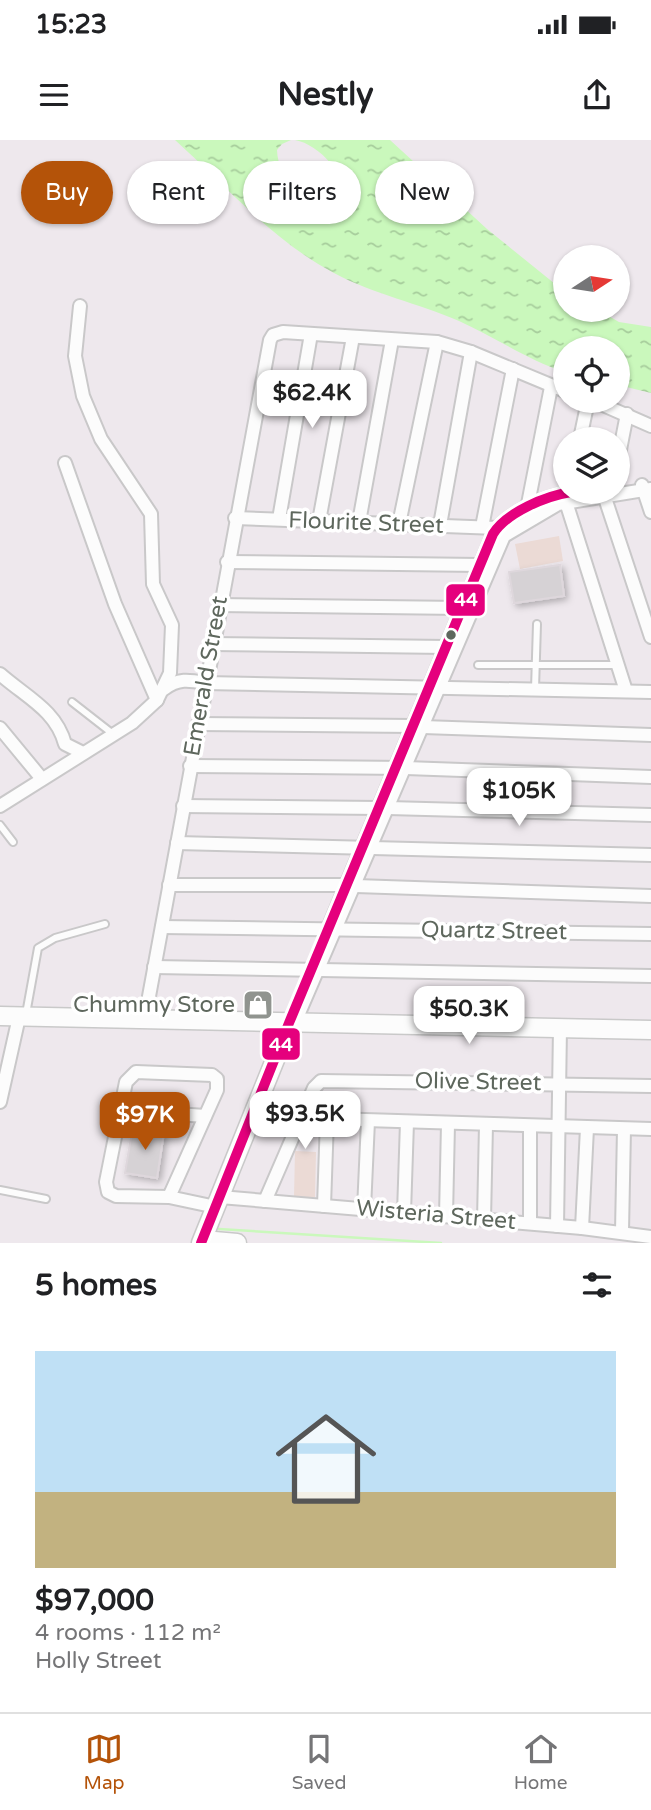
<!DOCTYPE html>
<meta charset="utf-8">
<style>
:root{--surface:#fff;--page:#f6f6f6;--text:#202124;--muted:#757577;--line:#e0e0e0;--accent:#b45309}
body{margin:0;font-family:"Varela Round",sans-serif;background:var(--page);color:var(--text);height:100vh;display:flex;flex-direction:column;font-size:26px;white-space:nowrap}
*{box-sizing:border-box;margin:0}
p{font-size:23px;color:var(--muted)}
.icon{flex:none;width:38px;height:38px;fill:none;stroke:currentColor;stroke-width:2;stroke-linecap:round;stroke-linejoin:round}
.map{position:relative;height:1103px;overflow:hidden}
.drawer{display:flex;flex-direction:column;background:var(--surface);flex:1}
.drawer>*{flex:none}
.top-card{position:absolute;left:21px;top:21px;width:609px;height:63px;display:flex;gap:14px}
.needle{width:46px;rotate:78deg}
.buttons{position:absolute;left:553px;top:105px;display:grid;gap:14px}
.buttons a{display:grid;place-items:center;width:77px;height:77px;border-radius:50%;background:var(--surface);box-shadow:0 2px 5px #0004;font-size:35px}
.price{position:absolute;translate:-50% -60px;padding:0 16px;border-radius:14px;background:#fff;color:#222;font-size:23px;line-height:46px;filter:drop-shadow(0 2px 4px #0008)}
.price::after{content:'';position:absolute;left:50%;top:42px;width:21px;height:16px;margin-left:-10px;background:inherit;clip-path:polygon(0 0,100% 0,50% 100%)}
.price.selected{background:var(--accent);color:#fff}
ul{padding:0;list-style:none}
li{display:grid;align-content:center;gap:14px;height:371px;padding:0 35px}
li span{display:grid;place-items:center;height:217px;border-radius:0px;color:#555}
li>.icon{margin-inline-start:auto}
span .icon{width:126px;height:126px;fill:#fffc;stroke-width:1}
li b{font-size:30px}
h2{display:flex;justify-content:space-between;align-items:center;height:84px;padding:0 35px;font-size:30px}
.pill{padding:0 24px;border-radius:32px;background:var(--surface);box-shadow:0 2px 5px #0004;font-size:24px;line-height:63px}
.pill.selected{background:var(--accent);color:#fff}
.status{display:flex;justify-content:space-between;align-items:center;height:49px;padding:0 35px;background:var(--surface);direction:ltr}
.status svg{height:19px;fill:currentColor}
header{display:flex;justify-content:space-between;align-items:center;height:91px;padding:0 35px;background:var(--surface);font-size:32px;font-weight:700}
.tabs{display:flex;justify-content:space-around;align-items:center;height:98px;border-top:2px solid var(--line);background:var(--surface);font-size:19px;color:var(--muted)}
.tabs a{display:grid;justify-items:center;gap:4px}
.tabs .selected{color:var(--accent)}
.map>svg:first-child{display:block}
.pitch{fill:#ebdad5}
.water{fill:url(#water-ripples)}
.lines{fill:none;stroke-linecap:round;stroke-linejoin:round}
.stream{stroke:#caf8bc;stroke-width:2.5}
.building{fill:#d6d2d5;stroke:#ded7dc;stroke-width:2;filter:url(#shadow)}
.lane-casing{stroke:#c9c8c9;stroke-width:10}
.street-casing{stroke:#c9c8c9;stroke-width:16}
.secondary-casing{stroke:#c9c9c9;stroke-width:21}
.lane{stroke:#fcfcfc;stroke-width:6}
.street{stroke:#fcfcfc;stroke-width:12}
.secondary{stroke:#fcfcfc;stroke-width:18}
.bus-1-casing{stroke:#fff;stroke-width:16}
.bus-1{stroke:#e5007d;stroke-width:10}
.bus-dot{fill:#5e675d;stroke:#fff;stroke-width:2.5}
.labels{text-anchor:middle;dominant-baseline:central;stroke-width:7;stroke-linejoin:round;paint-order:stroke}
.street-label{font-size:23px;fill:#5e675d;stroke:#fff}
.poi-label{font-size:23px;fill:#5e675d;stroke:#fff;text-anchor:end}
.line-badge{stroke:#fff;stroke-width:2.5}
.badge-label{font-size:19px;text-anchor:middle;font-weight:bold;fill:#fff}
</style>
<div class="status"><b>15:23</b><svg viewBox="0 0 49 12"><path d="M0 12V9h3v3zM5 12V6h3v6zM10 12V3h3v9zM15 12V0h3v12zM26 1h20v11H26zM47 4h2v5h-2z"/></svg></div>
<header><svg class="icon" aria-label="menu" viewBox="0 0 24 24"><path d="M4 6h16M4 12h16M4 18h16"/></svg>Nestly<svg class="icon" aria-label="share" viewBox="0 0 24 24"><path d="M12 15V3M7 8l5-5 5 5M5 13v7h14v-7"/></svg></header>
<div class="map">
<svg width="651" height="1103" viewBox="0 0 651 1103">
<defs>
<pattern id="water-ripples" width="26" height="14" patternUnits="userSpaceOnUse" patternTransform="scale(1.75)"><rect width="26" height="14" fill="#caf8bc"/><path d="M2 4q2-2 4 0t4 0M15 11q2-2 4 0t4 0" fill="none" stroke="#a7cd9c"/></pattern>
<filter id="shadow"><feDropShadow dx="3" dy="3" stdDeviation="3.5" flood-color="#0004"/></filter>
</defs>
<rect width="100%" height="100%" fill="#eee8ed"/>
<g class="pitch">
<path d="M559,396L563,421L520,429L515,404Z"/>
<path d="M295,1011L316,1012L315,1057H294Z"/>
</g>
<path class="water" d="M175,0H291L282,4L277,10C278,40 307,71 335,79L346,75C356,46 323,5 295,0H390L487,89L565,152V170H598L619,182L651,187V253L618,245V208H565V232C527,220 495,197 459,181C418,163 375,155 334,133C273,101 226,46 175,0Z"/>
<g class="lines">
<path class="stream" d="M219,1089L441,1103"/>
</g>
<g class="building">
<path d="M560,425L564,456L514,463L509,432Z"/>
<path d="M133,986L164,992L157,1038L125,1033Z"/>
</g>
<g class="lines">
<g class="lane-casing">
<g id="lane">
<path d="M478,525H618"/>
<path d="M535,549L537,484"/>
<path d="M72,562L113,594"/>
<path d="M0,685L13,702"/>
<path d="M26,874L38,808L55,798L105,784"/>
<path d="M0,1050L46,1059"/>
</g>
</g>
<g class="street-casing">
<g id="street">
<path d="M594,261L651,286"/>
<path d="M580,299L588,261"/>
<path d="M618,320L627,274"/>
<path d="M65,323L115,464L157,560"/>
<path d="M642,345L651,372"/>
<path d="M603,352L651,497"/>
<path d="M566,362L626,551"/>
<path d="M527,369L551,247"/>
<path d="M235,378L497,388"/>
<path d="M279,379L311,194"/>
<path d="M319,381L353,197"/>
<path d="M359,382L392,200"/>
<path d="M399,384L437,202"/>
<path d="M440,385L471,212"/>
<path d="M482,387L513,229"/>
<path d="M227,422L480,425"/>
<path d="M219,465L462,468"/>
<path d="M212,504L446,507"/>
<path d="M0,534C26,557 56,570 65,604L83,613"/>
<path d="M164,549C178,538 189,540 205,543L651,552"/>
<path d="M198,584L413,586"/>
<path d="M423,587L651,595"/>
<path d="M0,588L42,639"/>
<path d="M190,626L406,628L651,637"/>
<path d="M0,666L132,583L157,560L170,533L172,485L153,444L151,374L101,299L83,256L75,216L80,166"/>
<path d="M183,666L379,668"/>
<path d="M388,668L651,675"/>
<path d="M177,703L651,715"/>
<path d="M169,745H346"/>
<path d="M356,746L651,756"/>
<path d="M162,787L651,794"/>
<path d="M324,798L493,394C507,372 546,356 571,352"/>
<path d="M154,827L651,836"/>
<path d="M145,878L270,200L273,195L283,192L437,202L471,212L565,251"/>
<path d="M293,887L504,396L558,364L651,349"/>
<path d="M0,962L19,877"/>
<path d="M120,970L205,976"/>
<path d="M301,978L651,989"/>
<path d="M169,1057L217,950V939L212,935L136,932L126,942L106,1042L108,1052L116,1056L169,1057L216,1067"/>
<path d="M220,1057L582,1088L651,1097"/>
<path d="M265,1061L314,948L321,941L651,946"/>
<path d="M324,1066L327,979"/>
<path d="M364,1069L368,981"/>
<path d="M404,1073L407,982"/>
<path d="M446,1076L448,984"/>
<path d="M484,1080L486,985"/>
<path d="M530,1083V987"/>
<path d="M557,1086L560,888"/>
<path d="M582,1088L587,988"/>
<path d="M622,1091L624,989"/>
</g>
</g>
<g class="secondary-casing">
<g id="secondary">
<path d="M0,876L651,890"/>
<path d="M203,1100L237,1103"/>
<path d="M201,1103L285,895"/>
</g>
</g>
<use href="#lane" class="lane"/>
<use href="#street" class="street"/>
<use href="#secondary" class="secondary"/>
<g class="bus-1-casing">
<path id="bus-1" d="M201,1103L289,883L493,394C507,372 546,356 571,352"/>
</g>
<use href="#bus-1" class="bus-1"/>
</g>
<defs>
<g id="shop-square" transform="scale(1.575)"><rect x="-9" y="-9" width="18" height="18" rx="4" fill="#90948f" stroke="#fff"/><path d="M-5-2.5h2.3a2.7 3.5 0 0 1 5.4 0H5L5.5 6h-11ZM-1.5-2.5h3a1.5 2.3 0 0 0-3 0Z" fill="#fff"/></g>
</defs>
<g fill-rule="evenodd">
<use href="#shop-square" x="258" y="865"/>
</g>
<circle class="bus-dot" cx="451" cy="495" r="6"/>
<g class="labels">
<g class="street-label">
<text transform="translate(366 383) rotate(2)">Flourite Street</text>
<text transform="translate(206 536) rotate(-80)">Emerald Street</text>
<text transform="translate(494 791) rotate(1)">Quartz Street</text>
<text transform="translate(478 942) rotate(1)">Olive Street</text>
<text transform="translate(436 1075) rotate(5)">Wisteria Street</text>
</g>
<g class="poi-label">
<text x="235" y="865">Chummy Store</text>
</g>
</g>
<g class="line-badge">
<rect x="445" y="443" width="41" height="34" rx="7" fill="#e5007d"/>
<rect x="261" y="887" width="40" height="34" rx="7" fill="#e5007d"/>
</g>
<g class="badge-label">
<text x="466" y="466">44</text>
<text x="281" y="911">44</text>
</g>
</svg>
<div class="buttons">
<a><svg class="needle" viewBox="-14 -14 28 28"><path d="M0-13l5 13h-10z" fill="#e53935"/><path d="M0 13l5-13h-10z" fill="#757577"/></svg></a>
<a><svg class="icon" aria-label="locate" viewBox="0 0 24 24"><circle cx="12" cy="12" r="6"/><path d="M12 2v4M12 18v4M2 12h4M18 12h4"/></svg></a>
<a><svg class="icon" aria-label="layers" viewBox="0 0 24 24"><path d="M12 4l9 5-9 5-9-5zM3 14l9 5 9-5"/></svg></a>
</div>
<b class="price" style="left:312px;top:290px">$62.4K</b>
<b class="price" style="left:519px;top:688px">$105K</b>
<b class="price" style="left:469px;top:906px">$50.3K</b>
<b class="price" style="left:305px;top:1011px">$93.5K</b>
<b class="price selected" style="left:145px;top:1012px">$97K</b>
<div class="top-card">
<a class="pill selected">Buy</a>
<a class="pill">Rent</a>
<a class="pill">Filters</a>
<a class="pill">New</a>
</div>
</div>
<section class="drawer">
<h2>5 homes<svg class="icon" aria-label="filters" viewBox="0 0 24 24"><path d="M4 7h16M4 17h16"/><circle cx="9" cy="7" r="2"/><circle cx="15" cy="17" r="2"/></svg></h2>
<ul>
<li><span style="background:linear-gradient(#bfe0f5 65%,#c2b280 0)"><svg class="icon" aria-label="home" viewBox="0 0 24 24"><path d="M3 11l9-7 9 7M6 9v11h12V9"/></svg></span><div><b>$97,000</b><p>4 rooms · 112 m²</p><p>Holly Street</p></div></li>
</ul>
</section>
<nav class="tabs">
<a class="selected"><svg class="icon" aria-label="map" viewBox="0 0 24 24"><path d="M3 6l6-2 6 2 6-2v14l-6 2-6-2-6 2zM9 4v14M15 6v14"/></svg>Map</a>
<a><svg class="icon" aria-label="saved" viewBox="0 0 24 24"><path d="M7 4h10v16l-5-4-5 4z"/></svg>Saved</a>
<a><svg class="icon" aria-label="home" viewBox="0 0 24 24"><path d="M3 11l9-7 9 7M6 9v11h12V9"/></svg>Home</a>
</nav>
